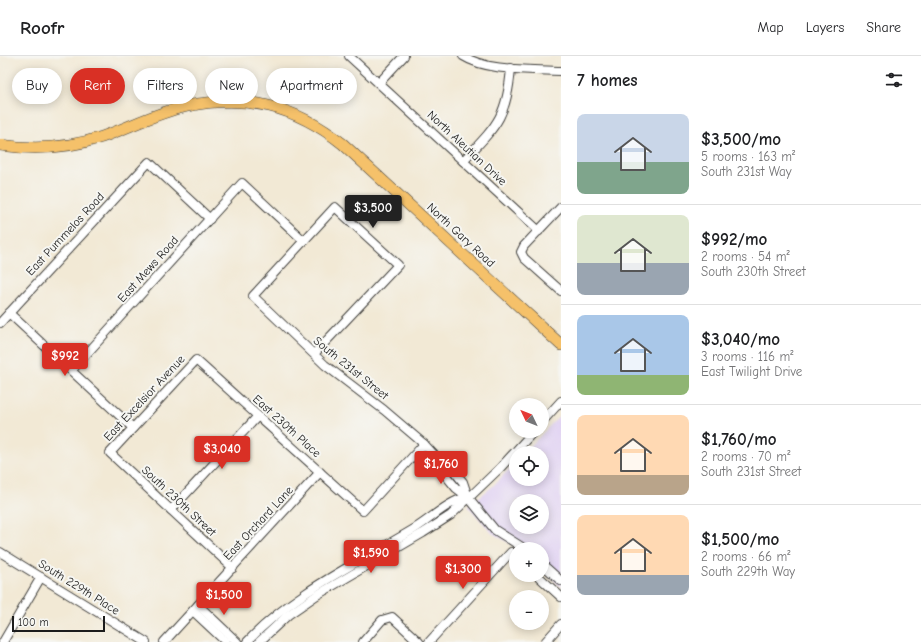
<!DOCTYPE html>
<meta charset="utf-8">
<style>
:root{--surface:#fff;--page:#f2f2f2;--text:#202124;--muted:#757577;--line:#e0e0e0;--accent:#d93025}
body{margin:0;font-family:"Comic Neue",sans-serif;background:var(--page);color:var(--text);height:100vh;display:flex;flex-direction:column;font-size:15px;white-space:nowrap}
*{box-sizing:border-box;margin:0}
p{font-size:13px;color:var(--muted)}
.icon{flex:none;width:22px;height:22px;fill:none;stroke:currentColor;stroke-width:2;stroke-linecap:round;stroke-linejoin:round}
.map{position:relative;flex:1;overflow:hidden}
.sheet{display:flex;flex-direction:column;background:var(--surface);width:360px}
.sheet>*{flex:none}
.banner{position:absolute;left:12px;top:12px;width:380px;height:36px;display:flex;gap:8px}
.needle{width:26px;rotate:313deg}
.fabs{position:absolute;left:509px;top:342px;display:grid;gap:8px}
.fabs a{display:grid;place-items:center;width:40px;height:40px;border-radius:50%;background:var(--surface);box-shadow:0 2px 10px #0003;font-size:20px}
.scale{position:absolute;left:12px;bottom:10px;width:93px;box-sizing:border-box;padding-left:4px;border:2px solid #1c1c1c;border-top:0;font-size:11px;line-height:14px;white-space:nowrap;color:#1c1c1c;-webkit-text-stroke:3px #f6f6f2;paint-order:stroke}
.price{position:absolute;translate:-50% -34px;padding:0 9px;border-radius:4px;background:var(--accent);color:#fff;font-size:13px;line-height:26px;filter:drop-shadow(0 1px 2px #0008)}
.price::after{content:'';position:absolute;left:50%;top:24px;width:12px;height:9px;margin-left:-6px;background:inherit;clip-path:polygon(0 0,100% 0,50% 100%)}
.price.on{background:#222;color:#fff}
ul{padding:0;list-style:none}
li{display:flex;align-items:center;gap:12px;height:100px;padding:0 16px}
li+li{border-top:1px solid var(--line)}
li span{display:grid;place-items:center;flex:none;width:112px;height:80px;border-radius:8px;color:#555}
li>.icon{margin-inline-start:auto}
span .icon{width:48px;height:48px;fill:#fffc;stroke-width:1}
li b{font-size:17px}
h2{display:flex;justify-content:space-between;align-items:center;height:48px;padding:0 16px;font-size:17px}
.chip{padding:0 14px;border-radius:18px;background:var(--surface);box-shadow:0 2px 10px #0003;font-size:14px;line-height:36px}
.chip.on{background:var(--accent);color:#fff}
header{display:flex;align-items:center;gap:24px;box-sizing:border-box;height:56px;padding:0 20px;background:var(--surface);border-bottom:1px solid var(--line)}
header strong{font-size:19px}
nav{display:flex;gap:22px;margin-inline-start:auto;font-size:14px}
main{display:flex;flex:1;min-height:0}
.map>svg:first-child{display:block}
.built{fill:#e2d4f3;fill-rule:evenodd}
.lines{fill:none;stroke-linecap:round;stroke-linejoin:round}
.minor-casing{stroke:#3c3b38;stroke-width:10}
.major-casing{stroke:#3c3b38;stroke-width:12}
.minor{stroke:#fff;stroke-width:8}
.major{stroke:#f5c16b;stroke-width:11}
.labels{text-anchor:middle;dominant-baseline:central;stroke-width:4;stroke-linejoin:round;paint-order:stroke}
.street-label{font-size:12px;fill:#1c1c1c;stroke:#f6f6f2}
</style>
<header>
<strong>Roofr</strong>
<nav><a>Map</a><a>Layers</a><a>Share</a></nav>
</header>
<main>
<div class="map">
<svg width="561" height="586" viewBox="0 0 561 586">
<rect width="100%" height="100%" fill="#f6f6f2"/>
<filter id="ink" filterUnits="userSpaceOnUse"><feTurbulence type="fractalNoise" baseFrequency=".025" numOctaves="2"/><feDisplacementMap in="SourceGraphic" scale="8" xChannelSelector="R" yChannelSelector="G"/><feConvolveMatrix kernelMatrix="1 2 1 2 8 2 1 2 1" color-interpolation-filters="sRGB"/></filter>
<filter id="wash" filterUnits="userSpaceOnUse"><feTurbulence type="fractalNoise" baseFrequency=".012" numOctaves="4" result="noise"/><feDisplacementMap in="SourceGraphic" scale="16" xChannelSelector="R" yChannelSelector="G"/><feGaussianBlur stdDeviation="0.9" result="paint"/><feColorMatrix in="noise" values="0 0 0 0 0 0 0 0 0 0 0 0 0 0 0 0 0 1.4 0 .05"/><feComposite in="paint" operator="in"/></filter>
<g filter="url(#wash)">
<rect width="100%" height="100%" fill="#f2e9d5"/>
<path class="built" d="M561,358V531L542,513V493H520L492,477L468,450L493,430L516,406V423H542V397H524ZM516,445H542V471H516Z"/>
</g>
<g filter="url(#ink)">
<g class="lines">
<g class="minor-casing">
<g id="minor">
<path d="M349,0L539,175"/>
<path d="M463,0C488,16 532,13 561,15"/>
<path d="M379,27L404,0"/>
<path d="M463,105C496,70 507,62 511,12"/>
<path d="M561,151L524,190L521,196L524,202L561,235"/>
<path d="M9,257L133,372"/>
<path d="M0,267L149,106L210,163"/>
<path d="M314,298L398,209L335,151L253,240L325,309L384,354L424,388L436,401L445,404L463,426L468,441"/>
<path d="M72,314L242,127L304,185"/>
<path d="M542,366L561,345"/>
<path d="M436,401L438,410L456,432L468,441L495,474L525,493"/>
<path d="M171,454L258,360"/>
<path d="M0,496L146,586"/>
<path d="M542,508L561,525"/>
<path d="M233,512L110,397L196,304L363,455L424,388"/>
<path d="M537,519L561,541"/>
<path d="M198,549L237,586"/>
<path d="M193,555L226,586"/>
<path d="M3,586L41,521"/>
<path d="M164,586L320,416"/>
<path d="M247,586C294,536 356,508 414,473C431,463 448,445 468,441"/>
<path d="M259,586L288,559L317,539L423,477L451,459L501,411L534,375"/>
<path d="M363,586L382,564L392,561L419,586"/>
<path d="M429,586L511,496L516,500"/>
<path d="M545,586L561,568"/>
</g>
</g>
<g class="major-casing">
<path id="major" d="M0,89C34,94 69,92 102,81C130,71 158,56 187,50C248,38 295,50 343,88L561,289"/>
</g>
<use href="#minor" class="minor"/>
<use href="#major" class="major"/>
</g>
</g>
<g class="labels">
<g class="street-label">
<text transform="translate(467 92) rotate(43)">North Aleutian Drive</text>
<text transform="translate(65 178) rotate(-47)">East Pummelos Road</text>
<text transform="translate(461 179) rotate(43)">North Gary Road</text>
<text transform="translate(148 213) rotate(-48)">East Mews Road</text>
<text transform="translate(351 312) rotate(39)">South 231st Street</text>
<text transform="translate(144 342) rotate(-47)">East Excelsior Avenue</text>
<text transform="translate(287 370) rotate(42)">East 230th Place</text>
<text transform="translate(179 445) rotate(43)">South 230th Street</text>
<text transform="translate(258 467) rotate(-47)">East Orchard Lane</text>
<text transform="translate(79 531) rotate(32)">South 229th Place</text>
</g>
</g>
</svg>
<div class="fabs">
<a><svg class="needle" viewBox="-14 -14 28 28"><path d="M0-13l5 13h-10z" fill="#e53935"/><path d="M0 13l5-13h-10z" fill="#757577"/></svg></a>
<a><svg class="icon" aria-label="locate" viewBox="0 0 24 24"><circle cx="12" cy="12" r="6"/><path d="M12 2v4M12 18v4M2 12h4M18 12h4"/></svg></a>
<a><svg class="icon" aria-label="layers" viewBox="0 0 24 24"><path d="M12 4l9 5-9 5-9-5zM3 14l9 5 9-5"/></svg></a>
<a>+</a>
<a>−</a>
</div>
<div class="scale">100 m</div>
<b class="price on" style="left:373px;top:173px">$3,500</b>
<b class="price" style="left:65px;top:321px">$992</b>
<b class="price" style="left:222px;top:414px">$3,040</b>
<b class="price" style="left:441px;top:429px">$1,760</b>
<b class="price" style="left:371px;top:518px">$1,590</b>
<b class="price" style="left:463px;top:534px">$1,300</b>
<b class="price" style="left:224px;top:560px">$1,500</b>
<div class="banner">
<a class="chip">Buy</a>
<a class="chip on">Rent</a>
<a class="chip">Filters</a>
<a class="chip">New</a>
<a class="chip">Apartment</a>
</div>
</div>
<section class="sheet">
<h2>7 homes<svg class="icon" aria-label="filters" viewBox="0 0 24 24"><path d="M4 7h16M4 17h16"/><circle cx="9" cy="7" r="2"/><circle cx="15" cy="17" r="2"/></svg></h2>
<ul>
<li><span style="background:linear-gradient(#c9d6e8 60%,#7fa58c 0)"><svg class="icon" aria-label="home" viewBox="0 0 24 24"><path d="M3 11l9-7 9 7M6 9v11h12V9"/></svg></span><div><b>$3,500/mo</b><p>5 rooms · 163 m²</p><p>South 231st Way</p></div></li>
<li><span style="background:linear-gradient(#dfe7d0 60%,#9aa5b1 0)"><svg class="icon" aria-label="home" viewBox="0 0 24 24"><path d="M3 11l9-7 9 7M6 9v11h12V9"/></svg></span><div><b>$992/mo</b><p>2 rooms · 54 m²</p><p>South 230th Street</p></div></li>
<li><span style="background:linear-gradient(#a9c7e8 75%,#8fb573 0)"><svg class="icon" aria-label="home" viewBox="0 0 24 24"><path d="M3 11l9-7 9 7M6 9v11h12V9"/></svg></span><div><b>$3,040/mo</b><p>3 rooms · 116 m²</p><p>East Twilight Drive</p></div></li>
<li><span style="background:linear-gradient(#ffd9b3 75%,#b9a48a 0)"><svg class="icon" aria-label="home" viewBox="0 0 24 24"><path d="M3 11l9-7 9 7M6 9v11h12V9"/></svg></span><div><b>$1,760/mo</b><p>2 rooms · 70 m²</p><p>South 231st Street</p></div></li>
<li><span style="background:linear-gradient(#ffd9b3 75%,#9aa5b1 0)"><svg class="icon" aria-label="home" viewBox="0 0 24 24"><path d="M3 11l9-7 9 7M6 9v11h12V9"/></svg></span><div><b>$1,500/mo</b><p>2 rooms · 66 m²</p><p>South 229th Way</p></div></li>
</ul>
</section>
</main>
